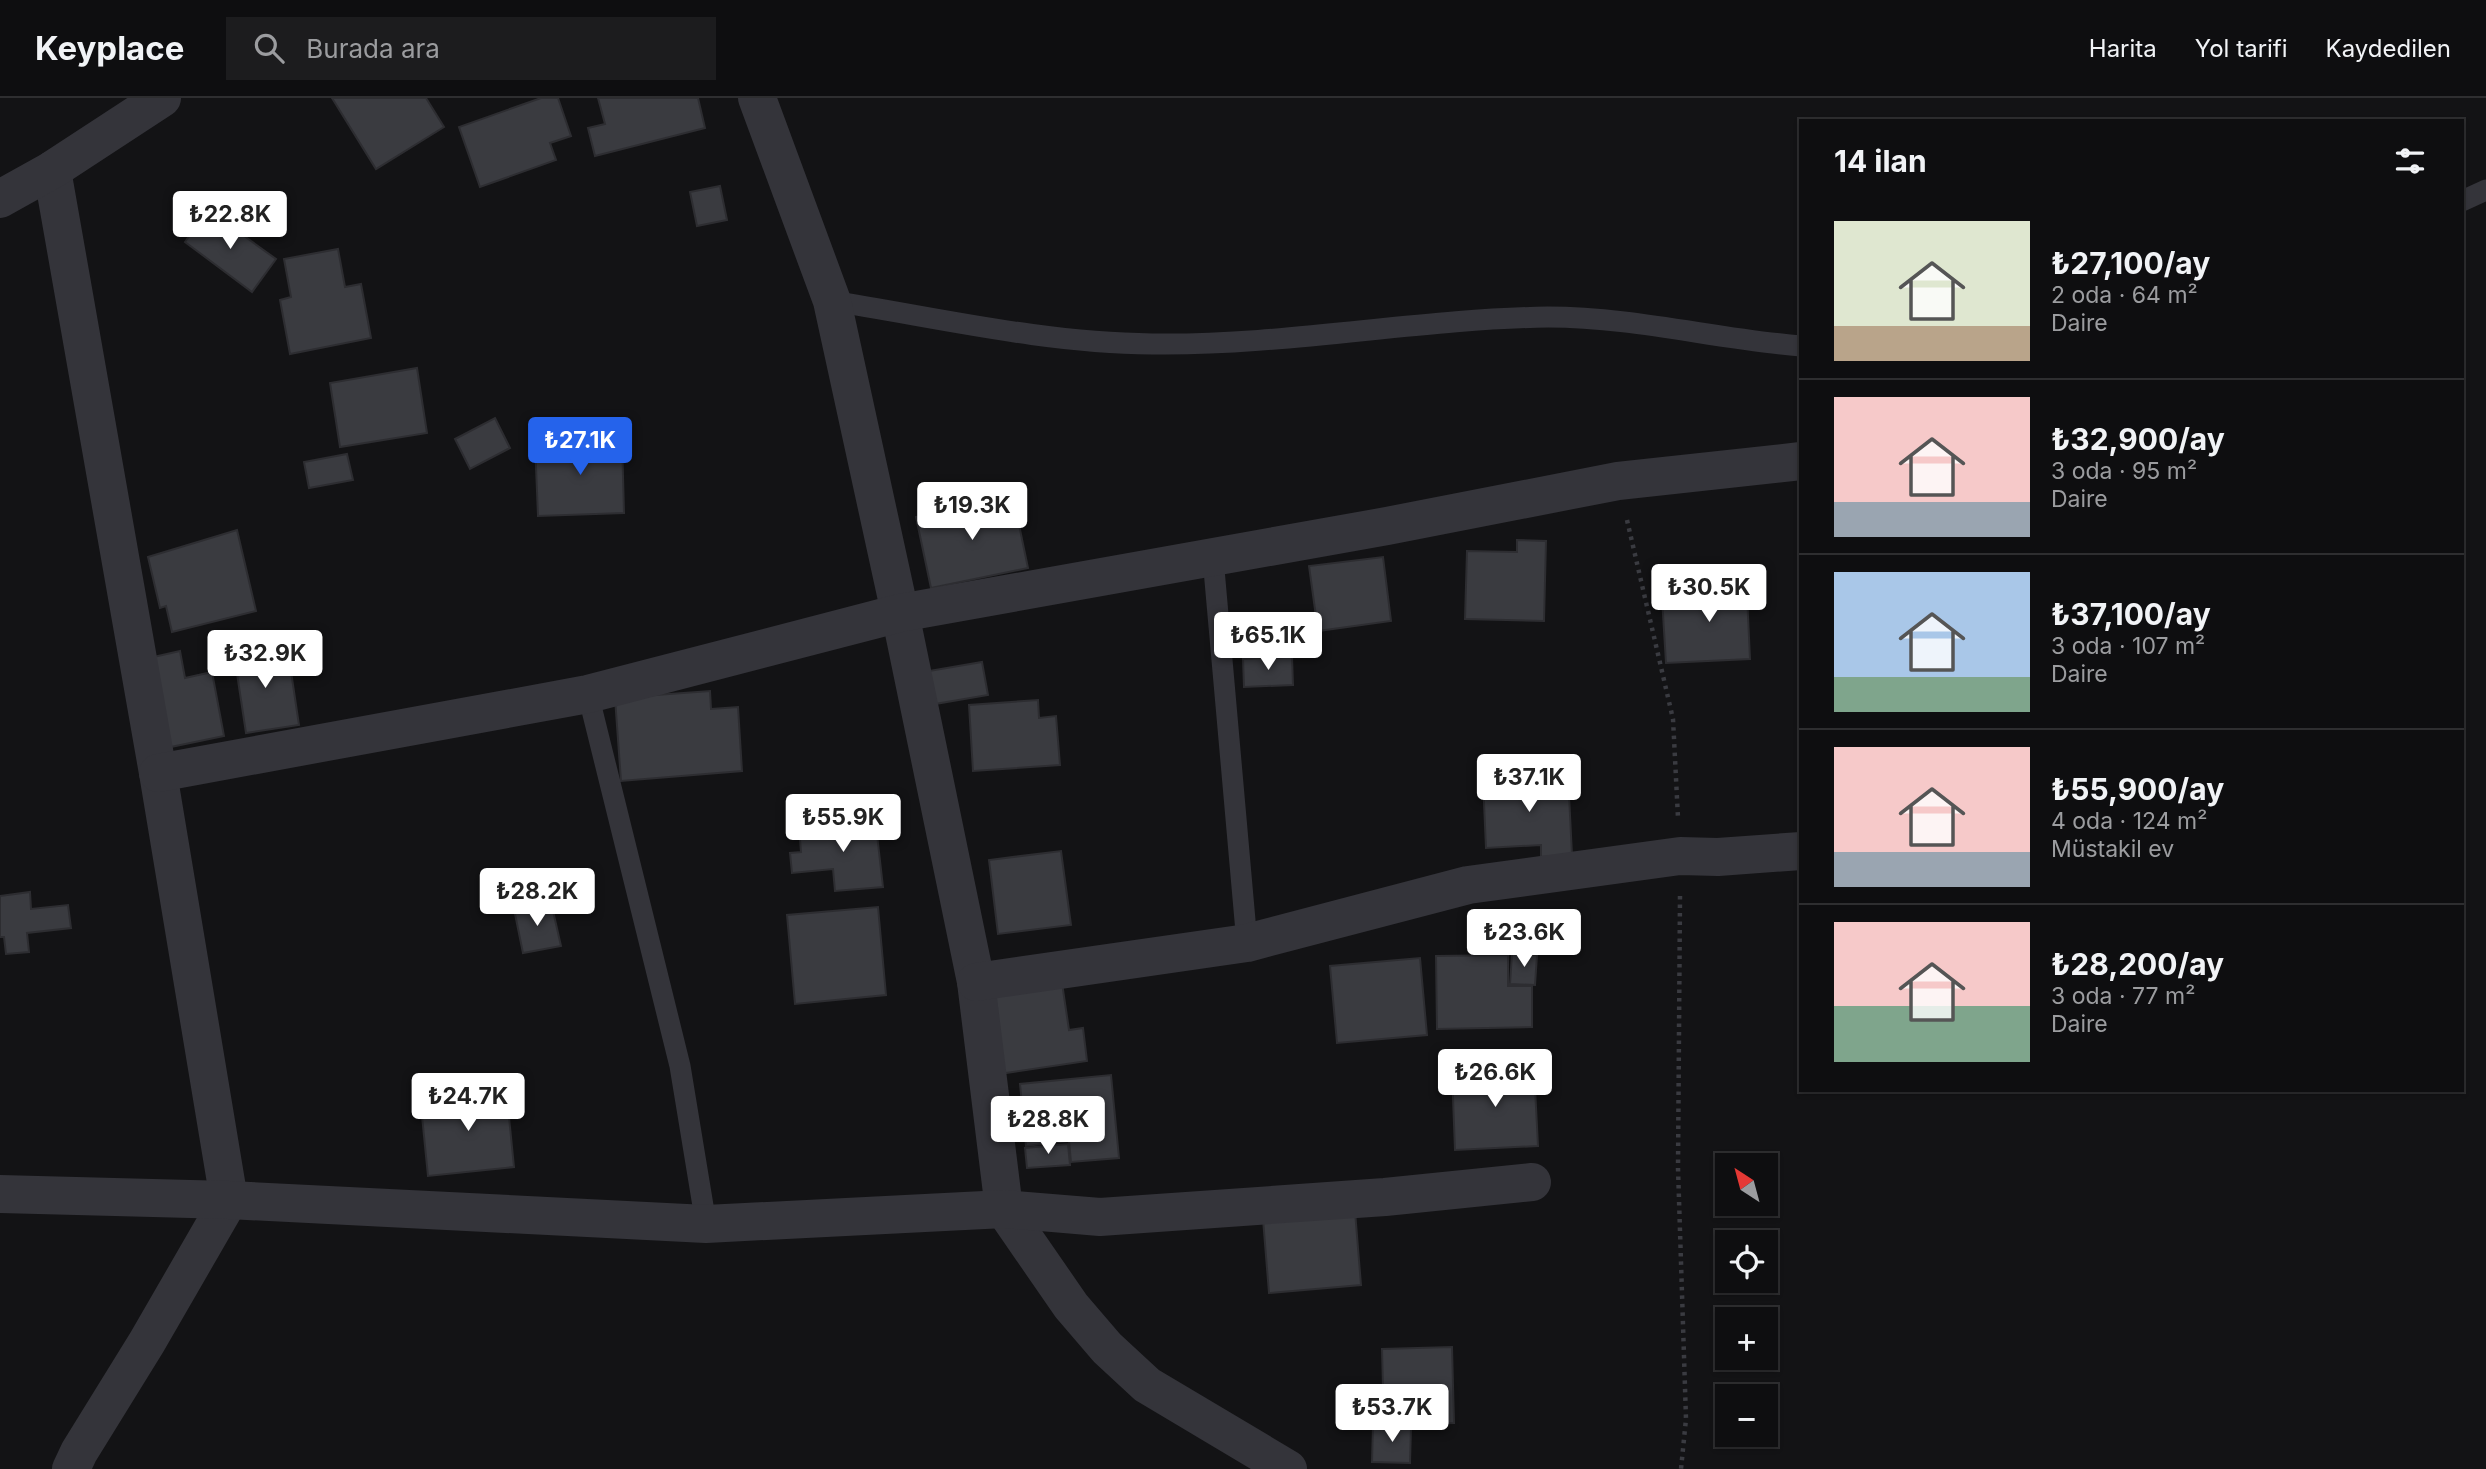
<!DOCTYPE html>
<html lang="tr">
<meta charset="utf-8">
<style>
:root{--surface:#0e0e10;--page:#1c1c1e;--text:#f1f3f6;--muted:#9b9c9f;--line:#2e2e30;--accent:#2563eb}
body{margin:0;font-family:Inter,sans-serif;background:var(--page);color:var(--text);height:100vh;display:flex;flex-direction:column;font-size:26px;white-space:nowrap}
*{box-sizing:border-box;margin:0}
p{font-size:23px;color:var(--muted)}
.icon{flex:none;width:38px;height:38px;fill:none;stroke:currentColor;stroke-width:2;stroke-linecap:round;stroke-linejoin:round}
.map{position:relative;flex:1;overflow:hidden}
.drawer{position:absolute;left:1799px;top:21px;width:665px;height:973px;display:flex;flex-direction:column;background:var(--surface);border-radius:0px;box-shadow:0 2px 5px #0004,0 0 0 2px var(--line)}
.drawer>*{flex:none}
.needle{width:46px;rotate:324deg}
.fabs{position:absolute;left:1715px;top:1055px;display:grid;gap:14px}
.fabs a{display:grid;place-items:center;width:63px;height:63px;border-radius:0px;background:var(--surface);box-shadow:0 2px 5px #0004,0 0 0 2px var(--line);font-size:35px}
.price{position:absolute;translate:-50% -60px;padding:0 16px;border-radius:7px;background:#fff;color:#222;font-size:23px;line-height:46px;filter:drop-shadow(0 2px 4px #0008)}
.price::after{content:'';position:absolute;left:50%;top:42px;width:21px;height:16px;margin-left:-10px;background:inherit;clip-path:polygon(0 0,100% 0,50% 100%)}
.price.selected{background:var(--accent);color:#fff}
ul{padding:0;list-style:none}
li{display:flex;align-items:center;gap:21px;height:175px;padding:0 35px}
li+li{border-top:2px solid var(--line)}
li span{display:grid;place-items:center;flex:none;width:196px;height:140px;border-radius:0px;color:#555}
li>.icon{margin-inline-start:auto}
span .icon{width:84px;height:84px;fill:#fffc;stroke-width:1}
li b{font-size:30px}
h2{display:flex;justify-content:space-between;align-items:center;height:84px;padding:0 35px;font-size:30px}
header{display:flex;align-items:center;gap:42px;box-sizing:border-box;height:98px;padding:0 35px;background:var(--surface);border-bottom:2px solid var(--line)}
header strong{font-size:33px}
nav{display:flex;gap:38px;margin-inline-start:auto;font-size:24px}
.search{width:490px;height:63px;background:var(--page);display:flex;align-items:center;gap:18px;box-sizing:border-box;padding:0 24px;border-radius:0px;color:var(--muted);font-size:26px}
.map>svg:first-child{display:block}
.building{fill:#3a3b40;stroke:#2d2d31;stroke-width:2}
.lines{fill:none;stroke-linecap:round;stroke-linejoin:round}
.path{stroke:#3a3b41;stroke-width:4.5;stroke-dasharray:3.5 5;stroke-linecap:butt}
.service{stroke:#34343a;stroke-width:21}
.minor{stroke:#34343a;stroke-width:38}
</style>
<header>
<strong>Keyplace</strong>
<div class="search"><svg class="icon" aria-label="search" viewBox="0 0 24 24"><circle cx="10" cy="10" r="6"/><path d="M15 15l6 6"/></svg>Burada ara</div>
<nav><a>Harita</a><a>Yol tarifi</a><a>Kaydedilen</a></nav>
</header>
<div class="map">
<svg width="2486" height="1371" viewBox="0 0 2486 1371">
<rect width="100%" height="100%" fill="#131315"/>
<g class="building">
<path d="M332,0H426L444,29L376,71Z"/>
<path d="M541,0H558L571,38L550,45L556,62L480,89L459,29Z"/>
<path d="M598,0H698L705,30L595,58L588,30L605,26Z"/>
<path d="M720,88L727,122L697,128L690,94Z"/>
<path d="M208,112L276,161L252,194L185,144Z"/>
<path d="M338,151L345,189L361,186L371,240L290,256L280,202L291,199L284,161Z"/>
<path d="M417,270L427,335L340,349L330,285Z"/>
<path d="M495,320L510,350L470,371L455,341Z"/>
<path d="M622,341L624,415L538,418L535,344Z"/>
<path d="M347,356L353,382L309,390L304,364Z"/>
<path d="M1013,398L1028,470L931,490L916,419Z"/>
<path d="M237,432L256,513L172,534L166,508L160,510L148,459Z"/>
<path d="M1517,442L1546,443L1544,523L1465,521L1467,453L1517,454Z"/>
<path d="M1383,459L1391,523L1318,533L1309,468Z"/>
<path d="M1746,475L1750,561L1666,565L1662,500L1721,497L1720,476Z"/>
<path d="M265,545L268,563L289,560L299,627L246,635L233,549Z"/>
<path d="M180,553L185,580L212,574L224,638L166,650L149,560Z"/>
<path d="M1292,559L1293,587L1244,589L1243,561Z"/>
<path d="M982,564L988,597L935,606L929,573Z"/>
<path d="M710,593L711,611L738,609L742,673L621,683L615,600Z"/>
<path d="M1038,602L1039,620L1056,618L1060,667L973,673L969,607Z"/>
<path d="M1568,677L1572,757L1541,759V747L1486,750L1483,682Z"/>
<path d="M875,719L883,789L835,793L833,771L792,775L790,755L801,754L800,741L822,738L821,724Z"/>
<path d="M1061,753L1071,827L998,836L989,762Z"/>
<path d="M30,794L31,811L68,807L71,830L27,835L29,854L6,856L4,839H0V798Z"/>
<path d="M551,804L561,848L523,855L514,811Z"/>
<path d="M878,809L886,897L795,906L787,817Z"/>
<path d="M1512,856L1537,857L1535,887L1510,886Z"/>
<path d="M1508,857V888H1532V929L1437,931L1436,858Z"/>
<path d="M1420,860L1427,937L1337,945L1330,868Z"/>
<path d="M1062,885L1069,932L1083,930L1087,963L999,976L987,896Z"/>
<path d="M1534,970L1538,1048L1455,1052L1452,974Z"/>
<path d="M1111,977L1119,1060L1071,1064L1069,1043L1026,1048L1020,986Z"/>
<path d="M484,985L485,1001L507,999L514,1069L428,1078L421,1008L451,1005L449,989Z"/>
<path d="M1068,1046L1070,1067L1027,1070L1025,1050Z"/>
<path d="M1355,1113L1361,1187L1269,1195L1263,1121Z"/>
<path d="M1452,1249L1454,1325L1384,1327L1382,1251Z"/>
<path d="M1373,1328L1411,1329L1410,1365L1372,1364Z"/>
</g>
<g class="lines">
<g class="path">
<path d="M1627,422L1673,621L1678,720"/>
<path d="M1680,798L1678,1070L1686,1321L1681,1371"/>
</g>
<g class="service">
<path d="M2462,103L2486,92"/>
<path d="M832,203C939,220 1044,245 1152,246C1284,248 1416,221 1548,219C1634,219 1716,241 1801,248"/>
<path d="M1213,460L1247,845"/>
<path d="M588,596L680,968L706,1126"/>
</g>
<g class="minor">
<path d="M757,0L832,203L900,515L976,884L1004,1111L1071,1208L1107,1250L1147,1287L1288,1371"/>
<path d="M52,72L158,675L229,1102L147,1244L79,1354L71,1371"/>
<path d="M0,101L52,72L162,0"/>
<path d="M158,675L588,596L900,515L1387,428L1618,383L1801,363"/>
<path d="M976,884L1247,845L1468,787L1680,758L1718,759L1801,753"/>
<path d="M0,1096L229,1102L706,1126L1004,1111L1100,1119L1385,1099L1532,1084"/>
</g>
</g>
</svg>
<div class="fabs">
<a><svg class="needle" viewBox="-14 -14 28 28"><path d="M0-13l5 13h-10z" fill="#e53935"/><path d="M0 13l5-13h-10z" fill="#9b9c9f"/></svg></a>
<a><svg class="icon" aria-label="locate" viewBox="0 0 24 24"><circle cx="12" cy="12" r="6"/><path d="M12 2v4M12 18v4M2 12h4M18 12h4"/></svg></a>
<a>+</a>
<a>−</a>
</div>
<b class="price" style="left:230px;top:153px">₺22.8K</b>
<b class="price selected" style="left:580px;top:379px">₺27.1K</b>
<b class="price" style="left:972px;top:444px">₺19.3K</b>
<b class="price" style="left:1709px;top:526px">₺30.5K</b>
<b class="price" style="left:1268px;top:574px">₺65.1K</b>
<b class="price" style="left:265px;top:592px">₺32.9K</b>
<b class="price" style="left:1529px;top:716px">₺37.1K</b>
<b class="price" style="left:843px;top:756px">₺55.9K</b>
<b class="price" style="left:537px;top:830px">₺28.2K</b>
<b class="price" style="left:1524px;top:871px">₺23.6K</b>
<b class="price" style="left:1495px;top:1011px">₺26.6K</b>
<b class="price" style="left:468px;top:1035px">₺24.7K</b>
<b class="price" style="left:1048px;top:1058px">₺28.8K</b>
<b class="price" style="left:1392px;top:1346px">₺53.7K</b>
<section class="drawer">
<h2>14 ilan<svg class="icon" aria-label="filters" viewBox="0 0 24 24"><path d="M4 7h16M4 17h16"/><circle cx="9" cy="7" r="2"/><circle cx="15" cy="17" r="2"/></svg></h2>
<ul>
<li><span style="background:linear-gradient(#dfe7d0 75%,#b9a48a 0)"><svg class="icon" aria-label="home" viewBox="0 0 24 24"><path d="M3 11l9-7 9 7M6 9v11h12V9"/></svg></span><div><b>₺27,100/ay</b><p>2 oda · 64 m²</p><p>Daire</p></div></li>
<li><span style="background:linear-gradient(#f6c9c9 75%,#9aa5b1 0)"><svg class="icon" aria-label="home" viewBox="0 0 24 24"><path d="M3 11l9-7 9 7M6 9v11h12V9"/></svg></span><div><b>₺32,900/ay</b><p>3 oda · 95 m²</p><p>Daire</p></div></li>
<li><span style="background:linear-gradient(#a9c7e8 75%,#7fa58c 0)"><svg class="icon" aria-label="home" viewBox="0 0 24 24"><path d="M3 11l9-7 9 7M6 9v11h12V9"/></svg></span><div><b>₺37,100/ay</b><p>3 oda · 107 m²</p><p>Daire</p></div></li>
<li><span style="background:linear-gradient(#f6c9c9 75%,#9aa5b1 0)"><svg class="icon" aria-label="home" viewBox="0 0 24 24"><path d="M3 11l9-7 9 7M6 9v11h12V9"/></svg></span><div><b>₺55,900/ay</b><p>4 oda · 124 m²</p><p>Müstakil ev</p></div></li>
<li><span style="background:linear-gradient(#f6c9c9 60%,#7fa58c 0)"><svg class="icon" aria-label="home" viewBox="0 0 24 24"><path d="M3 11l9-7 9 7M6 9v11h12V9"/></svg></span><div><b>₺28,200/ay</b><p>3 oda · 77 m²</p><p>Daire</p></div></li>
</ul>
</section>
</div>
